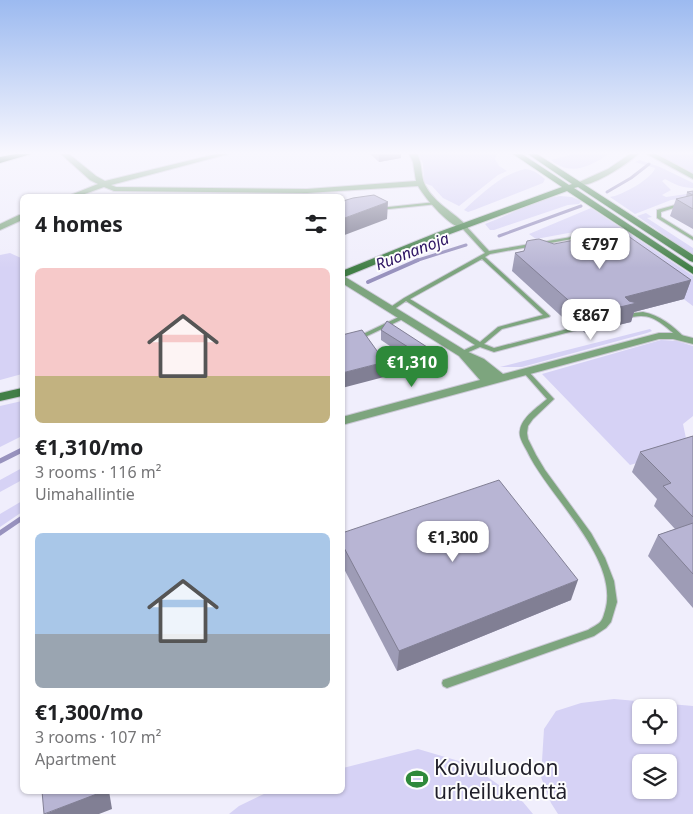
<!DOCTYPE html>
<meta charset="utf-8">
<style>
:root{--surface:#fff;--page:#f6f6f6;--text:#202124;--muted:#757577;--accent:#2e893a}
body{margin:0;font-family:"Noto Sans",sans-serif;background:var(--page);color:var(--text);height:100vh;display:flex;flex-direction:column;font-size:19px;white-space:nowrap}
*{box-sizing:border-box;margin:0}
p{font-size:16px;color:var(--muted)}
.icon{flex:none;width:28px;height:28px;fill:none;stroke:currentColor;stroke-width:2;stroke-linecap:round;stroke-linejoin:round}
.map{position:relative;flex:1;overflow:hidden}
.side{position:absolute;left:20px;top:194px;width:325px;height:600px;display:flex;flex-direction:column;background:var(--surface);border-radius:8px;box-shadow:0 1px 4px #0004}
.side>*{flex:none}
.tools{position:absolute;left:632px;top:699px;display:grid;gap:10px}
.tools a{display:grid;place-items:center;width:45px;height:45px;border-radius:8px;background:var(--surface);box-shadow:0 1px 4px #0004;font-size:25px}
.price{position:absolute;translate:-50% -42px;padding:0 11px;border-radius:10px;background:#fff;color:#222;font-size:16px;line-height:32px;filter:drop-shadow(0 1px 2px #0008)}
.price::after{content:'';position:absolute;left:50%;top:30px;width:15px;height:11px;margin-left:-8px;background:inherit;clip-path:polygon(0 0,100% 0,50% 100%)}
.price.current{background:var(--accent);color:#fff}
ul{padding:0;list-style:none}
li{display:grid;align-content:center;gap:10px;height:265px;padding:0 15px}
li span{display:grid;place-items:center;height:155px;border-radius:8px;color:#555}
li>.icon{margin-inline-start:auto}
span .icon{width:90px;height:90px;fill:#fffc;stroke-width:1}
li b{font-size:21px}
h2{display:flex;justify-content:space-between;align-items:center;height:60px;padding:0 15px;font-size:21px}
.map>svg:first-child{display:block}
.green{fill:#d6d2f5;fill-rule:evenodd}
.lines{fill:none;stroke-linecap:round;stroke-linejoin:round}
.stream-far2{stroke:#9892be;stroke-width:3}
.stream-far1{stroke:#9892be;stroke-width:4}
.stream{stroke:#9892be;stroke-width:5}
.lane-casing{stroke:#cbc9d6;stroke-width:2}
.street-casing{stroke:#cbc9d6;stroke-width:2}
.secondary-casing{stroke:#cbc9d6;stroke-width:2}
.highway-casing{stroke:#cbc9d6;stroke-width:2}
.lane{fill:#7da57e;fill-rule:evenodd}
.street{fill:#7da57e;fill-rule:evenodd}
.secondary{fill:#427f47;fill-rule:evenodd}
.highway{fill:#0e4617;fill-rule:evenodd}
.wall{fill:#9e9cb6}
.shaded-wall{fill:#817f94}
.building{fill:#b8b5d4;stroke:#817f94}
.labels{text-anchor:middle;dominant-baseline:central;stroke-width:4;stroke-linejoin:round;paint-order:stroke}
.far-water-label{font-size:16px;font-style:italic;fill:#2e1664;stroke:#fdfdfd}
.near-poi-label{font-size:21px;fill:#201f2a;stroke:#fdfdfd;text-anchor:start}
</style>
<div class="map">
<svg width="693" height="814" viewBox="0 0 693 814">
<rect width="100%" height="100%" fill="#f0eefc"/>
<g class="green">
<path d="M417,154H497L495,159L499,166L507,171L498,175L459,206L443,198L432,186L424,183L423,163Z"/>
<path d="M574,154H609C590,166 571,177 551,160Z"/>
<path d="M657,154H693V173Z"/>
<path d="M640,160L660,167L693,183V188C682,188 674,184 665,179L662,181L671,190L662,195L666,197L693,193V197L671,200L635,214L610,197C621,196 653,178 655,168L635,162Z"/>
<path d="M525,169C534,170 539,174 545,179L543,183L474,210L468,212L464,210C483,193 500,175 525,169Z"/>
<path d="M560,196L572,197L581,201L579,204L568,205L494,230H490L485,224C510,215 534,200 560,196Z"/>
<path d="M591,208L693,276V306L590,229L536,239L529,234Z"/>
<path d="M646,213L652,217L647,218L693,248V255L637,216Z"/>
<path d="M10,253L21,258L22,271V374L0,380V255Z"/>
<path d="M650,329L652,331L647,333L522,367H500Z"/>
<path d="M661,340L677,341L693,346V416L683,424L688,448L630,465L542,374Z"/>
<path d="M22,401V436L0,447V406Z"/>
<path d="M22,468V480L0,492V480Z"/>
<path d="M22,501V512L0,527V514Z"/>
<path d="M614,699L693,706V814H558L551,803L541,777L544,729L556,711L581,703ZM641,708H669V735H641ZM641,762H669V790H641Z"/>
<path d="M418,749L469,764L523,802L533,814H229L239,806L270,791H342L343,768Z"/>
</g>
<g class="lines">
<g class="stream-far2">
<path d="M607,192L631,178L649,164"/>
<path d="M499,236L581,206"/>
<path d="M415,261L466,245"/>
</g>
<path class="stream-far1" d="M368,282L418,260"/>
<g class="stream">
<path d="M0,461L22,450"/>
<path d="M0,533L22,518"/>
</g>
<g class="lane-casing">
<g id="lane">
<path d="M693,200V202L661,212V217L693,237V240L657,218V210Z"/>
<path d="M436,202L438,203V204L379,210L377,209L379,208Z"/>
<path d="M462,226H466L489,251L583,235L585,236L583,237L490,254L485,257L550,316L549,317L502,329L484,344L494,348L579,326L581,327L582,328L581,329L494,352L480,347L462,355L460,354L459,353L460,352L475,345L406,301L393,310H389V308L404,298L485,253L462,228ZM482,259L543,315L498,327L480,342L410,299Z"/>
<path d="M643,312C660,315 673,326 685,338L682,340L680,339C669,330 657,316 641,316C634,316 627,319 621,316L624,314Z"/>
<path d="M403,315L406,317L405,318L365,337L342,342V338L361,335Z"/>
<path d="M526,370L528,371L554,399L533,419L528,426L527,433L528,439L536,455L545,470L591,533L605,558L614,581L617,602L611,622L606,628L594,636L447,688L443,686L442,683L443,680L588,630C592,627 598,625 601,621C603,619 604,614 605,611C621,559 547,495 527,451C524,445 518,437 520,430C522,417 538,407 547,399L524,373L523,372L524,371Z"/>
</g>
</g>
<g class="street-casing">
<g id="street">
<path d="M61,154H69L96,176L105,181L216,154H228L111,185L116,187L307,189L416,181L413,162L409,154H417C423,164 420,175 425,185C435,204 454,212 468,227L467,229C452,231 425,198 418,186L307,193L114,191L104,187L79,196H68L98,184L90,180Z"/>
<path d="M630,154H638C629,163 586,192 575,184L608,169Z"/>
<path d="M647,154H656L693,174V179Z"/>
<path d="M19,215H22V220L0,230V224Z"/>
<path d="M342,275L466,351L484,359L503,374L659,333H673L693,338V344L673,339H659L342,425V417L480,380L459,356L342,283Z"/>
</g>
</g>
<g class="secondary-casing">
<g id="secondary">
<path d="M513,154H522L569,185L572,184L528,154H537L693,255V262L690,261L578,187L574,188L693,267V274L567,191L442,237L342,278V271L436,233L562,187Z"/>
<path d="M22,388V396L0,401V393Z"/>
</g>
</g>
<g class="highway-casing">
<path id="highway" d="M16,154H31L0,163V157Z"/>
</g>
<use href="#lane" class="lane"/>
<use href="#street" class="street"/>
<use href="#secondary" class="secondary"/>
<use href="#highway" class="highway"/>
</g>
<g class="wall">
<path d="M370,154H401V158L379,162Z"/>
<path d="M693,191V229L670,216L676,199L686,197L687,192Z"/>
<path d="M554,244L691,280L684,299L634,312L631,322L585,333L582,330L583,327L582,326L579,324L572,326L512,271L515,253Z"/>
<path d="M381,330L427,347L426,357L415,363L381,340Z"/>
<path d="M693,436V608L648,556L658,535L675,529L654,506L657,499L632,472L640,452Z"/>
<path d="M342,533L571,600L397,671L342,565Z"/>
</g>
<g class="shaded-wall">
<path d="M379,154H401V158L379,162Z"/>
<path d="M388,202L387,219L342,236V219Z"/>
<path d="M691,280L684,299L634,312L631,322L585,333L590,314L625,297Z"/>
<path d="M584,305L579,324L572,326L576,307Z"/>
<path d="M427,347L426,357L415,363L416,352Z"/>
<path d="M385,362L384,377L342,388V373Z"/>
<path d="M578,580L571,600L397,671L399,651Z"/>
<path d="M102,791H109L112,809L99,814H45Z"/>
</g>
<g class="building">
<path d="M693,191V195L687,192Z"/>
<path d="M374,195L388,202L342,219V201H343L353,198Z"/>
<path d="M693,195V209L676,199Z"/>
<path d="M621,231L691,280L625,297L629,301L637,303L590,314L587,311L589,309L587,306L584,305L576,307L515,253L524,251L527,241L532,240L539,239L554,244Z"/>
<path d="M387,321L427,347L416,352L381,330Z"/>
<path d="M362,330L385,362L342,373V335Z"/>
<path d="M693,436V517L663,486L671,483L640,452Z"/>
<path d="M499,480L578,580L399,651L342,544V533Z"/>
<path d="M693,523V574L658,535Z"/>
<path d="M42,791H102V792L44,814Z"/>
</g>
<linearGradient id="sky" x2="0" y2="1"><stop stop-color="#9cbaf0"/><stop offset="0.57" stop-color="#f8f7fe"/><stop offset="1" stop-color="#f8f7fe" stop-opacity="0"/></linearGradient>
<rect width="693" height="268" fill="url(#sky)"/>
<defs>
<g id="stadium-bare" transform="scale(1.725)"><path d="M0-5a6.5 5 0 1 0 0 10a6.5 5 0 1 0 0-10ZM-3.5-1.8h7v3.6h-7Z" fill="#2e893a" stroke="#fdfdfd" stroke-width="2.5" paint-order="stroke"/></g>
</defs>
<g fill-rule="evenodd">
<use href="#stadium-bare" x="417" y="779"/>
</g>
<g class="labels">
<g class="far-water-label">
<text transform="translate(412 251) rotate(-21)">Ruonanoja</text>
</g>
<g class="near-poi-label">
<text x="434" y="767">Koivuluodon<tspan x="434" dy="24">urheilukenttä</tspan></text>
</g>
</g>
</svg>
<div class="tools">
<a><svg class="icon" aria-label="locate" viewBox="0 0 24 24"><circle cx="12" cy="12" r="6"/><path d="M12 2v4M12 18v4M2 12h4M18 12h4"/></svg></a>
<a><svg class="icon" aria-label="layers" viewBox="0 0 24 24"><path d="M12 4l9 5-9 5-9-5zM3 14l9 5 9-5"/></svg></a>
</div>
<b class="price" style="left:600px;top:270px">€797</b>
<b class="price" style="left:591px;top:341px">€867</b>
<b class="price current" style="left:412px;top:388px">€1,310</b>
<b class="price" style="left:453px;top:563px">€1,300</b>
<section class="side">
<h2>4 homes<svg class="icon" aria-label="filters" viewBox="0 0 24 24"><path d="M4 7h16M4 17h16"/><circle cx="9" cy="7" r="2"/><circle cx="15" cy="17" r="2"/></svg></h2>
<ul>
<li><span style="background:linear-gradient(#f6c9c9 70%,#c2b280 0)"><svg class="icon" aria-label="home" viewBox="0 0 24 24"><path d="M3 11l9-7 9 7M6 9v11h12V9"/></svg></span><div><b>€1,310/mo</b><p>3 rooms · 116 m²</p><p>Uimahallintie</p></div></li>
<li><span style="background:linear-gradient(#a9c7e8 65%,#9aa5b1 0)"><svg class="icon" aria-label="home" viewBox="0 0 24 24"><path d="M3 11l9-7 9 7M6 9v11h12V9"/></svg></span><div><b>€1,300/mo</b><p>3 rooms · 107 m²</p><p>Apartment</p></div></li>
</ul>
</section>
</div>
